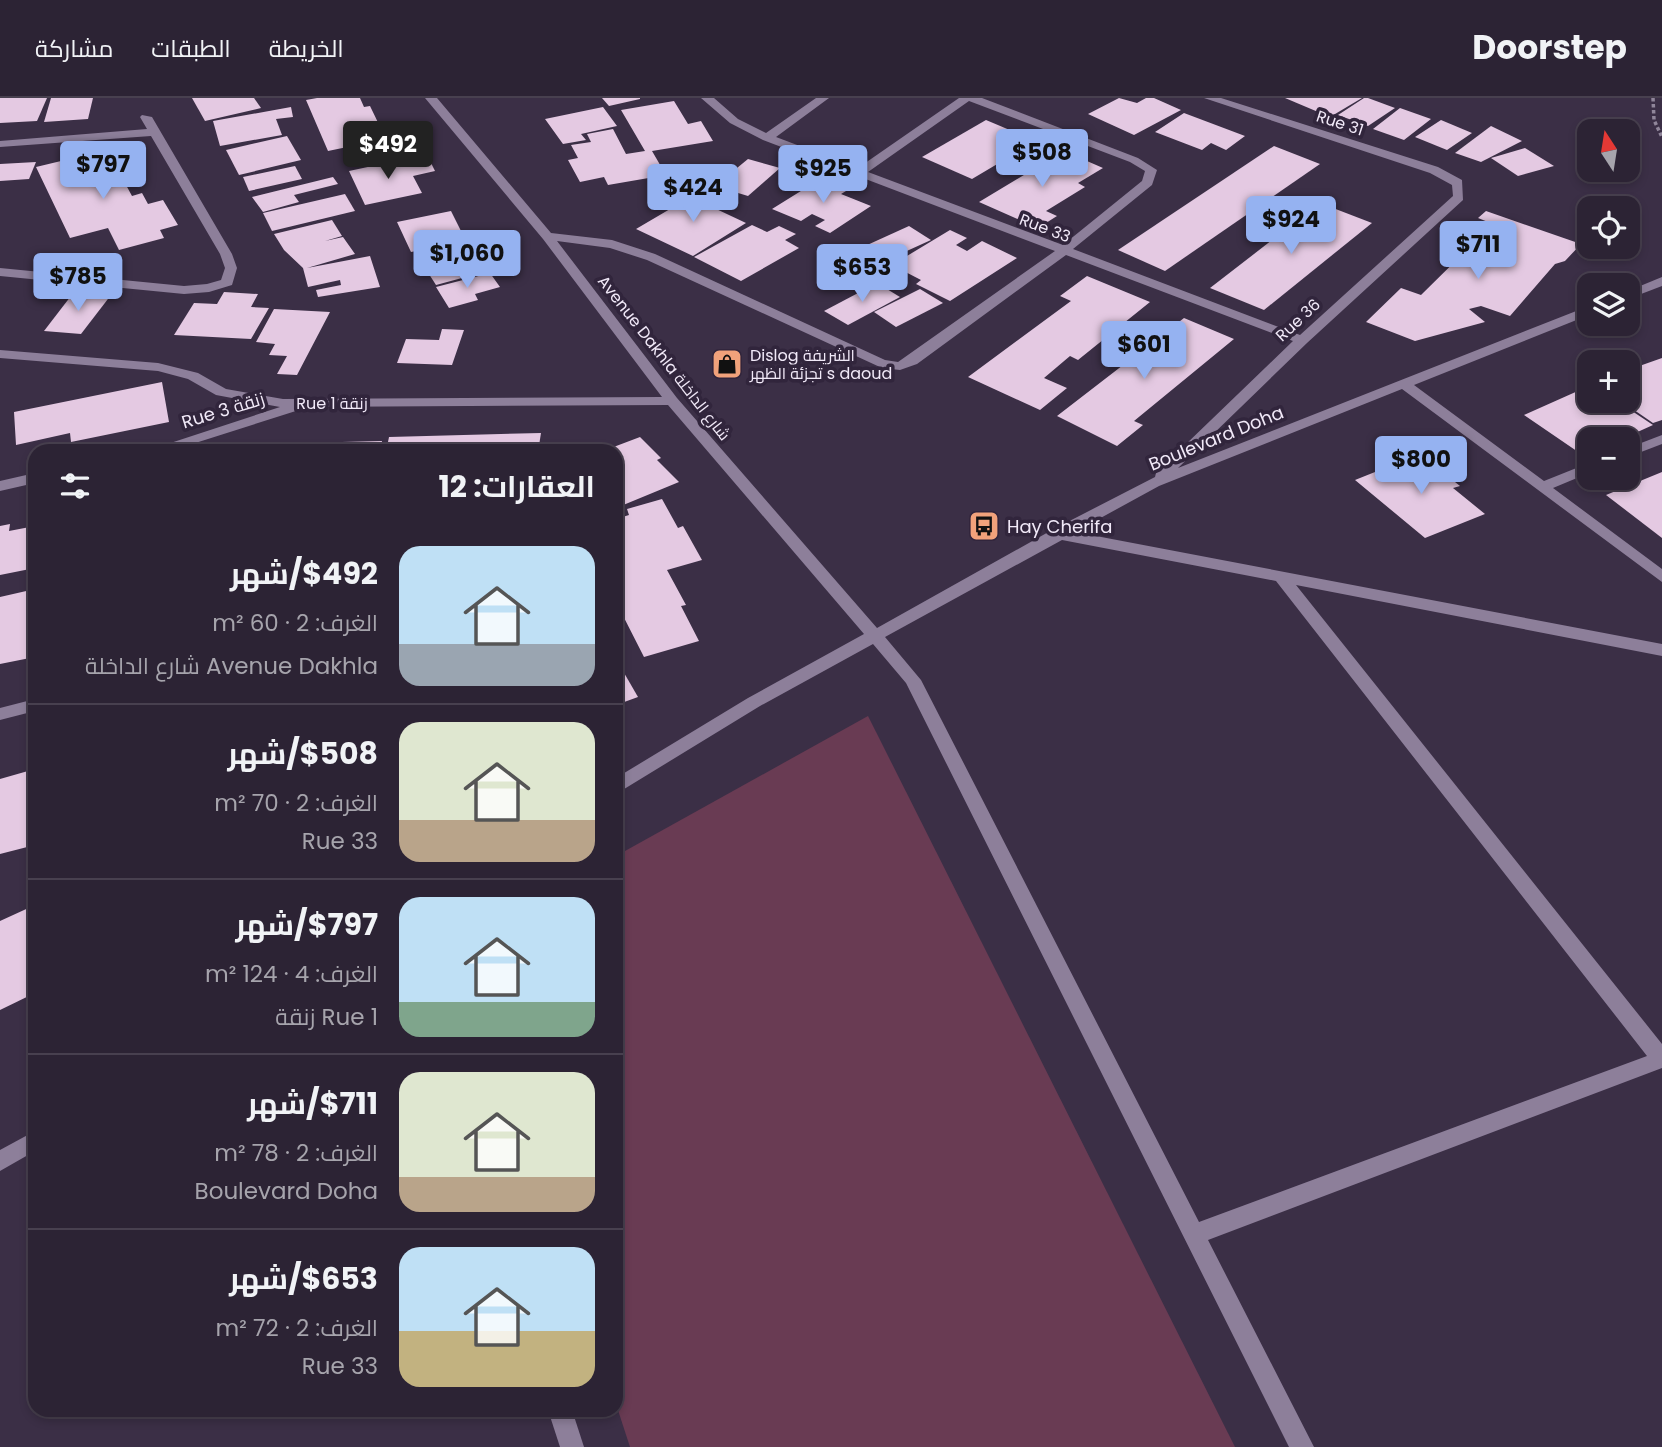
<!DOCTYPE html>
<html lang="ar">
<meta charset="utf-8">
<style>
:root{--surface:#2c2334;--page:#342b3c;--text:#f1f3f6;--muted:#a6a4ac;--line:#48404f;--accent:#95b2f1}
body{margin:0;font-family:Poppins,Cairo,sans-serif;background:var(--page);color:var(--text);direction:rtl;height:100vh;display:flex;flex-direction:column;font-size:26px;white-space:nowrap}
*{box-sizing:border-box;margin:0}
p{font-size:23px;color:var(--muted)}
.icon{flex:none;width:38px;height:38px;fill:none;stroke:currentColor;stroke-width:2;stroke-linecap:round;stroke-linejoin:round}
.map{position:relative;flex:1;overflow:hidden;direction:ltr}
.details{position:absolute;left:28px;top:346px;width:595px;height:973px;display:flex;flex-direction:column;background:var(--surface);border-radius:21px;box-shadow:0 4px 10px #0003,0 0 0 2px var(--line);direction:rtl}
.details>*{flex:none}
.needle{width:46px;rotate:348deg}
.controls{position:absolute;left:1577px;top:21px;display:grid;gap:14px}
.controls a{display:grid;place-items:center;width:63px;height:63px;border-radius:14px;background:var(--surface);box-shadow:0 4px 10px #0003,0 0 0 2px var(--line);font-size:35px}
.price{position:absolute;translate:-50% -60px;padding:0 16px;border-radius:7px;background:var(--accent);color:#111;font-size:23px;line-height:46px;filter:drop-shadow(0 2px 4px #0008)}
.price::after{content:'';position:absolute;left:50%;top:42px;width:21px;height:16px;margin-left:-10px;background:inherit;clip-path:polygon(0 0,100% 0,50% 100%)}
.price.current{background:#222;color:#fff}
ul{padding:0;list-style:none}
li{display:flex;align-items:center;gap:21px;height:175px;padding:0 28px}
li+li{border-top:2px solid var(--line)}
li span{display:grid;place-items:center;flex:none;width:196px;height:140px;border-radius:21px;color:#555}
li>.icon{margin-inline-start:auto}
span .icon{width:84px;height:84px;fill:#fffc;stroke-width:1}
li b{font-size:30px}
h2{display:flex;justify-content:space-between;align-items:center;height:84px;padding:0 28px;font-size:30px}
header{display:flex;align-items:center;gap:42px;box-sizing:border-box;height:98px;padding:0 35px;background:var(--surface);border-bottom:2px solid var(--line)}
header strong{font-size:33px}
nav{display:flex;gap:38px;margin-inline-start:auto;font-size:24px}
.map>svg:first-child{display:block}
.green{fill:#693b53}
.building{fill:#e4c9e2}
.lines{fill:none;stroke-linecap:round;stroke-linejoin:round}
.path{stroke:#90869a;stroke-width:3.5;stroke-dasharray:3.5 2.5;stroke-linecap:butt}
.minor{fill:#8d7f9a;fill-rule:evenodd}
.labels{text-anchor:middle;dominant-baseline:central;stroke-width:7;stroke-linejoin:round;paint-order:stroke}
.far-street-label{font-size:16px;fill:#f1e9f8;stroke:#31253c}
.far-poi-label{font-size:16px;fill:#f1e9f8;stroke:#31253c;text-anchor:start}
.street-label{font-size:18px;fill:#f1e9f8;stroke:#31253c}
.poi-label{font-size:18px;fill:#f1e9f8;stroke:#31253c;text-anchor:start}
</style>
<header>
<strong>Doorstep</strong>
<nav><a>الخريطة</a><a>الطبقات</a><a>مشاركة</a></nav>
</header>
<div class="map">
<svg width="1662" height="1349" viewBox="0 0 1662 1349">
<rect width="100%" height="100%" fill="#3b2f46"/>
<path class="green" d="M868,618L1235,1349H630L616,1306V758Z"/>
<g class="building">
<path d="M0,0H47L37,23L0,25Z"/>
<path d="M51,0H93L88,21L44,24Z"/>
<path d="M192,0H254L261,10L205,23Z"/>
<path d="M317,0H360L364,9L370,8L386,41L328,53L306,2Z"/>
<path d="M602,0H640V1L609,8Z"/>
<path d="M1119,0L1137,5L1146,0H1154L1181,12L1134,37L1088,16Z"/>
<path d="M1285,0H1362L1330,19Z"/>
<path d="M1364,0H1368L1395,10L1368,28L1338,17Z"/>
<path d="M674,3L688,26L701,23L713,43L652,53L666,77L608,87L604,79L580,84L568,62L578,60L571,47L591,44L587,36L613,31L626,56L645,53L621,12Z"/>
<path d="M291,9L293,19L276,21L282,37L220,48L213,23Z"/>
<path d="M603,9L617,28L581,36L586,42L563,46L545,21Z"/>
<path d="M1400,10L1431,21L1404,42L1373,31Z"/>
<path d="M1184,15L1245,38L1226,52L1211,45L1202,52L1155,34Z"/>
<path d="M986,22L1036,43L972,81L922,59Z"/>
<path d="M1441,22L1472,35L1447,52L1415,39Z"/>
<path d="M1491,28L1522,43L1481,64L1455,55Z"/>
<path d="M287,38L301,62L239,77L226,52Z"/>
<path d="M1274,48L1320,66L1165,173L1118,152Z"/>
<path d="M1525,50L1554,68L1518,78L1491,60Z"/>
<path d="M107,52L132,98L142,95L148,106L163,102L178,127L160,132L164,140L119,152L108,130L70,140L36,69Z"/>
<path d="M1064,53L1103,70L1078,85L1085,89L1046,113L1057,118L1038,130L979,104Z"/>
<path d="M405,61L410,69L431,65L435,73L413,78L422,95L365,107L349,73Z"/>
<path d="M748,61L780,70L748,98L715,88Z"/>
<path d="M36,64L29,81L0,83V66Z"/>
<path d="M295,68L302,81L249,93L243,79Z"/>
<path d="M825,78L851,90L841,96L871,108L830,135L815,128L825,122L812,116L801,123L772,111Z"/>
<path d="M333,79L338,86L294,97L299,104L263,114L252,99Z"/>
<path d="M704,91L726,101L712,109L746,125L693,158L636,131Z"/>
<path d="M345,96L355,113L272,133L263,115Z"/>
<path d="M1320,105L1372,125L1264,212L1210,190Z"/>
<path d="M451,113L466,143H469L476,152L485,150L499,170L436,187L416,156L462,144L411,154L397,124Z"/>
<path d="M1486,113L1581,146L1565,163L1555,166L1510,218L1481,208L1469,211L1485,224L1415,243L1366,224L1401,190L1421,197L1493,126L1478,120Z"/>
<path d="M332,122L342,138L325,143L343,139L355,156L307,170L370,158L380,189L318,199L316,192L341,187L340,182L308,189L303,170L284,152L274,136Z"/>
<path d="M752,127L767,134L779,128L796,136L785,142L799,150L741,183L694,159Z"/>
<path d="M909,128L931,142L876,167L854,153Z"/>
<path d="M950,132L967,140L956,147L967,153L982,143L1017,160L950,203L916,186L921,182L892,167Z"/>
<path d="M490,175L500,189L475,196L478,202L449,210L436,189Z"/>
<path d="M1087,178L1150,204L1078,262L1070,258L1044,280L1067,290L1040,312L968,279L1071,203L1060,198Z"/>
<path d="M877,185L900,199L848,227L824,213Z"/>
<path d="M920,191L943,205L896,229L874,214Z"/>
<path d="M74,194L111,197L81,236L44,233Z"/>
<path d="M224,194L258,196L251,209L269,210L251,241L174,237L194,205L217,206Z"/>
<path d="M274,211L330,214L297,277L277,276L287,258L269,257L275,246L256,244Z"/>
<path d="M1184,220L1234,241L1134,323L1143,327L1117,348L1057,318Z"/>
<path d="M442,231L464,232L452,267L397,265L406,241L439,242Z"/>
<path d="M1662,260V322L1653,325L1621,303H1628V272Z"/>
<path d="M162,284L169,324L71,344L70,335L16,347L14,314Z"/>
<path d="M1589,288V303H1617L1653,327L1622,341H1589V356L1584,358L1524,317Z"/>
<path d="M541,335L538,354H386L389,339Z"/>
<path d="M640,339L661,360L657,362L679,384L616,410V354L603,353Z"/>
<path d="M382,343L380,354H339L342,344Z"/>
<path d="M1420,356L1460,388L1453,390L1485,416L1425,440L1355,382Z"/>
<path d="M1662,374V440L1606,397Z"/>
<path d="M662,401L678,430L683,428L702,462L667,472L686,507L681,508L699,543L644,559L616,504L618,498L616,494V421L629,417L627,411Z"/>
<path d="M10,426L9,433L35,428V470L0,477V428Z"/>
<path d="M35,491V559L0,566V499Z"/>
<path d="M616,561L638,599L616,607Z"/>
<path d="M35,671V747L0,756V681Z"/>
<path d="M35,807V895L0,912V823Z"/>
</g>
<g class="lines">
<path class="path" d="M1653,0L1654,22L1662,39"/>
<g class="minor">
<path d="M425,0H437L551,135L612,142L655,156L885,262L898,264L1055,153L763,42L730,25L701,0H714L738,21L766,35L816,0H829L776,39L858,70L959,0H982L1138,60L1157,72L1152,87L1073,151L1300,237L1453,98L1452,87L1430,75L1204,0H1221L1438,69L1462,82L1463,102L1307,245L1178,370L1589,208V217L1414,287L1544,383L1589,365V375L1553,390L1662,471V484L1402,291L1159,388L1075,434L1662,546V558L1296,487L1662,946V970L1208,1142L1314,1349H1289L906,585L873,546L760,608L616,696V680L748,600L864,536L668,307L301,309L299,312L167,354H143L280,309L216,297L188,281L158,273L0,260V252L158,265L198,275L226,291L283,301L662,299L543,141ZM969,3L1130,64L1145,73L1142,83L1063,147L868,74ZM557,143L610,150L647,162L882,270L900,272L917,266L1066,157L1293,243L1156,375L1155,379L1052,432L877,530L677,300ZM1062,442L1276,483L1647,958L1199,1124L921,582L885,539Z"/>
<path d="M142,17L152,19L232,156L237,170L232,187L209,194L184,196L0,178V170L184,188L207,186L221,182L225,170L220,156L151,38L0,49V43L147,31L140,19Z"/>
<path d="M1662,179V188L1628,201V193Z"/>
<path d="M1662,337V346L1628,359V350Z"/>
<path d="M35,375V385L0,393V383Z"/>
<path d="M35,601V613L0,622V610Z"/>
<path d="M35,1033V1053L0,1073V1052Z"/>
<path d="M548,1312H572L584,1349H560Z"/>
</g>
</g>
<defs>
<g id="shop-square" transform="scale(1.575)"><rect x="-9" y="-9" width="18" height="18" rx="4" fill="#f1a27b" stroke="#31253c"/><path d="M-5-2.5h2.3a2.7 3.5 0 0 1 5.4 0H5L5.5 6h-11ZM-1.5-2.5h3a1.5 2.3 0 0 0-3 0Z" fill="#111"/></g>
<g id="bus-square" transform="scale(1.575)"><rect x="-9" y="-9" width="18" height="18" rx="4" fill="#f1a27b" stroke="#31253c"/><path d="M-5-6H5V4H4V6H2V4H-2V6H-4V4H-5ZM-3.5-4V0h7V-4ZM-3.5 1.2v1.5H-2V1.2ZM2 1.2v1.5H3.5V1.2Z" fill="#111"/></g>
</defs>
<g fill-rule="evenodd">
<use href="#shop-square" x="727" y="266"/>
<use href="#bus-square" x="984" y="428"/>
</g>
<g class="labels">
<g class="far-street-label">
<text transform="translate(1340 25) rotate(18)">Rue 31</text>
<text transform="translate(1045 130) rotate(21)">Rue 33</text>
<text transform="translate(1298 222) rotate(-43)">Rue 36</text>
<text transform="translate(664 260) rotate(52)">Avenue Dakhla شارع الداخلة</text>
<text x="332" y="305">Rue 1 زنقة</text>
</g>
<g class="far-poi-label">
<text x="750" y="257">Dislog الشريفة<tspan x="750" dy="18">تجزئة الظهر s daoud</tspan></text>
</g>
<g class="street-label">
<text transform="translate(223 312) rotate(-17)">Rue 3 زنقة</text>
<text transform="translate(1216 340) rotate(-22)">Boulevard Doha</text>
</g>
<g class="poi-label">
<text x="1007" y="428">Hay Cherifa</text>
</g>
</g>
</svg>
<div class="controls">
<a><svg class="needle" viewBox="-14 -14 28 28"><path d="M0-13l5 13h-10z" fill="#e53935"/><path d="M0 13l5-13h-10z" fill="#a6a4ac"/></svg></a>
<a><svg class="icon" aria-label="locate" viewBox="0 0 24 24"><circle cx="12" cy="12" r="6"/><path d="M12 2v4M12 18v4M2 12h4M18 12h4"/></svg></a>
<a><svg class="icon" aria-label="layers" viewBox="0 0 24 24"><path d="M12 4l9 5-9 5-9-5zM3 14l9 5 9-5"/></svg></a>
<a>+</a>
<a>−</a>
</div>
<b class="price current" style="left:388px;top:83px">$492</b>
<b class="price" style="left:1042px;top:91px">$508</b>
<b class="price" style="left:103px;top:103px">$797</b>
<b class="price" style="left:823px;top:107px">$925</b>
<b class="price" style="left:693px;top:126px">$424</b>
<b class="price" style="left:1291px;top:158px">$924</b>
<b class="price" style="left:1478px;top:183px">$711</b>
<b class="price" style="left:467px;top:192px">$1,060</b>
<b class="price" style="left:862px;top:206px">$653</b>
<b class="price" style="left:78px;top:215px">$785</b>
<b class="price" style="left:1144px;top:283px">$601</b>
<b class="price" style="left:1421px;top:398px">$800</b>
<section class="details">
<h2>العقارات: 12<svg class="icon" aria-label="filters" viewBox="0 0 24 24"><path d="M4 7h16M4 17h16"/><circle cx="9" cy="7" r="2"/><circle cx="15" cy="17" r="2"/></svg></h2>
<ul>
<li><span style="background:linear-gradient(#bfe0f5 70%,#9aa5b1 0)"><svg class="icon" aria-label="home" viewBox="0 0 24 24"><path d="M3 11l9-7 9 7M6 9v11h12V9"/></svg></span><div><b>$492/شهر</b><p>الغرف: 2 · 60 m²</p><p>Avenue Dakhla شارع الداخلة</p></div></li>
<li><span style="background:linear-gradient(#dfe7d0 70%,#b9a48a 0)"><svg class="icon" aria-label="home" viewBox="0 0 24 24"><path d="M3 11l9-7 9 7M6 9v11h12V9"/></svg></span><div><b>$508/شهر</b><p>الغرف: 2 · 70 m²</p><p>Rue 33</p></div></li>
<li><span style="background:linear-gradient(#bfe0f5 75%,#7fa58c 0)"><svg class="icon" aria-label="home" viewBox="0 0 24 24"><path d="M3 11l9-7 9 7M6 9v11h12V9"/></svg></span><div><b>$797/شهر</b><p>الغرف: 4 · 124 m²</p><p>Rue 1 زنقة</p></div></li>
<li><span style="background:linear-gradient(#dfe7d0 75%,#b9a48a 0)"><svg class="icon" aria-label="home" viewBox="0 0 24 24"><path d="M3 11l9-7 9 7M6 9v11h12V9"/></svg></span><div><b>$711/شهر</b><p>الغرف: 2 · 78 m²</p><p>Boulevard Doha</p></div></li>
<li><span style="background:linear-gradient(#bfe0f5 60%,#c2b280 0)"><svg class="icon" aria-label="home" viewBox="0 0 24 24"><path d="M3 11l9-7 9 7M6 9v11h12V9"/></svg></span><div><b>$653/شهر</b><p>الغرف: 2 · 72 m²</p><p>Rue 33</p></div></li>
</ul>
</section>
</div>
